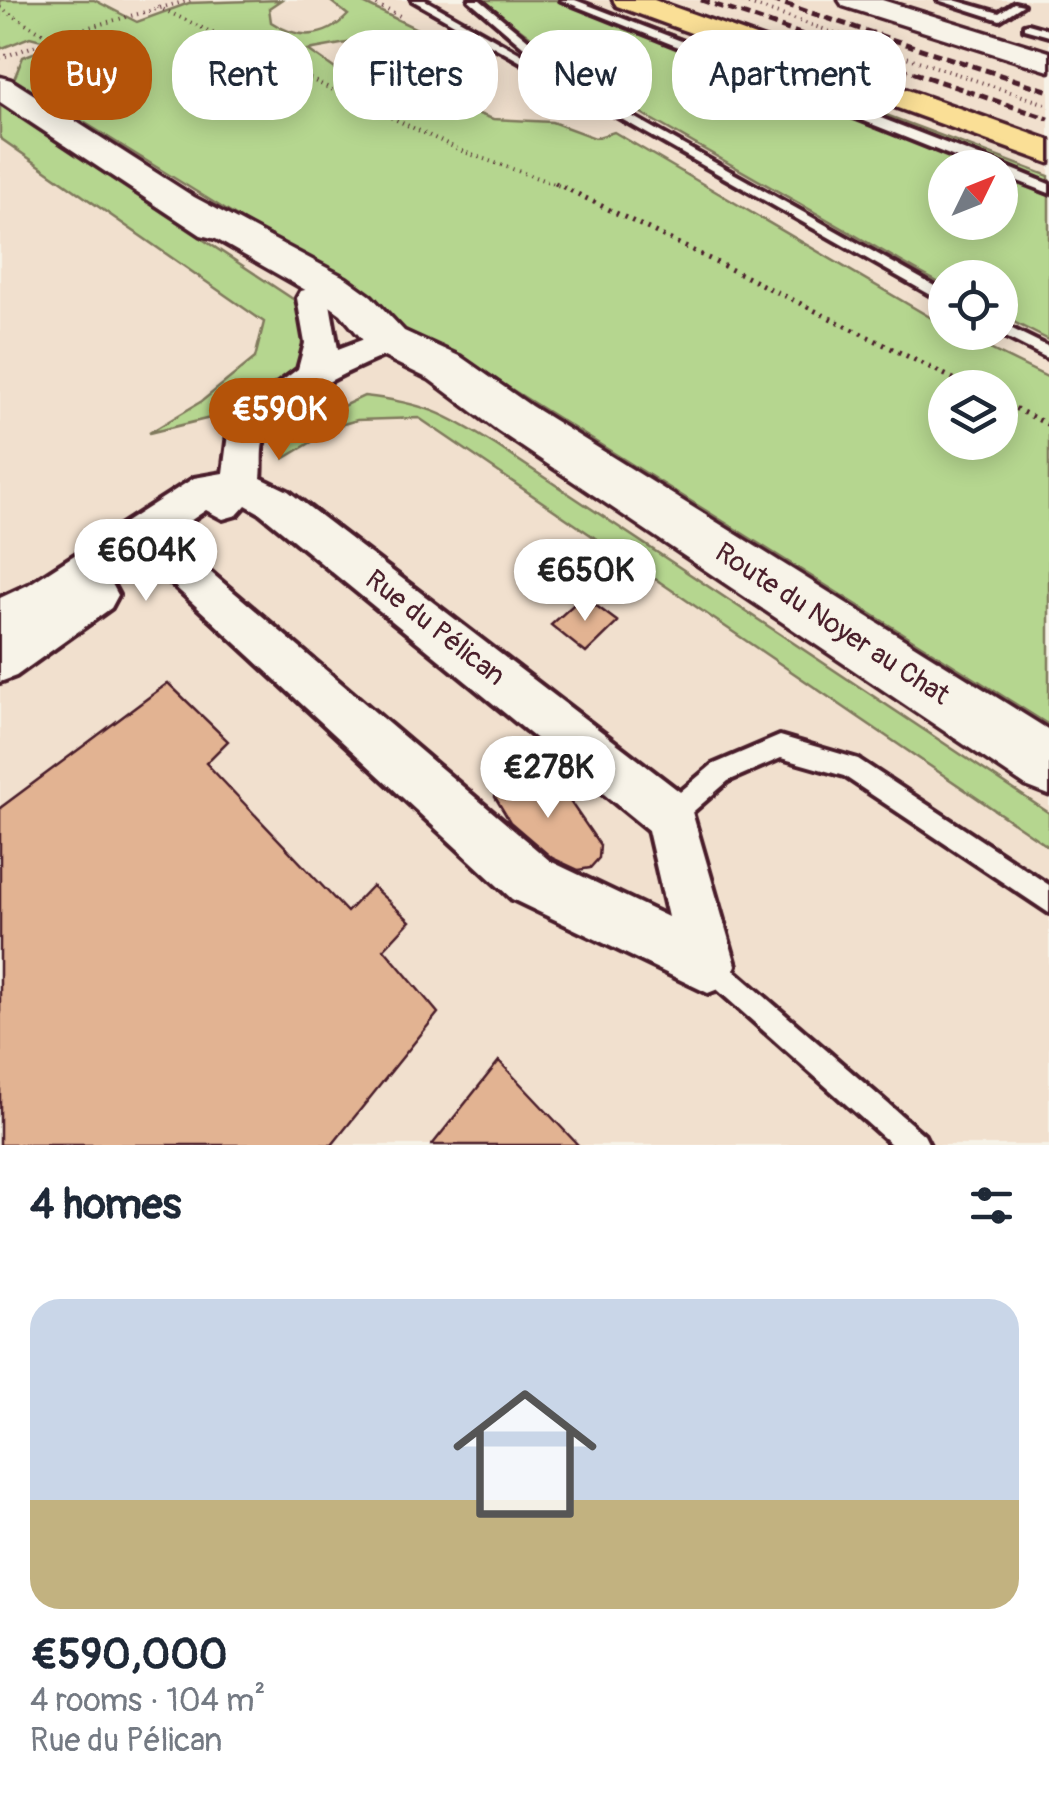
<!DOCTYPE html>
<meta charset="utf-8">
<style>
:root{--surface:#fff;--page:#f6f6f7;--text:#1f2937;--muted:#747a83;--line:#e0e1e3;--accent:#b45309}
body{margin:0;font-family:Pangolin,sans-serif;background:var(--page);color:var(--text);height:100vh;display:flex;flex-direction:column;font-size:38px;white-space:nowrap}
*{box-sizing:border-box;margin:0}
p{font-size:32px;color:var(--muted)}
.icon{flex:none;width:55px;height:55px;fill:none;stroke:currentColor;stroke-width:2;stroke-linecap:round;stroke-linejoin:round}
.map{position:relative;height:1145px;overflow:hidden}
.sheet{display:flex;flex-direction:column;background:var(--surface);flex:1}
.sheet>*{flex:none}
.top-card{position:absolute;left:30px;top:30px;width:990px;height:90px;display:flex;gap:20px}
.needle{width:65px;rotate:47deg}
.tools{position:absolute;left:928px;top:150px;display:grid;gap:20px}
.tools a{display:grid;place-items:center;width:90px;height:90px;border-radius:50%;background:var(--surface);box-shadow:0 5px 25px #0003;font-size:50px}
.price{position:absolute;translate:-50% -85px;padding:0 22px;border-radius:35px;background:#fff;color:#222;font-size:32px;line-height:65px;filter:drop-shadow(0 2px 5px #0008)}
.price::after{content:'';position:absolute;left:50%;top:60px;width:30px;height:22px;margin-left:-15px;background:inherit;clip-path:polygon(0 0,100% 0,50% 100%)}
.price.active{background:var(--accent);color:#fff}
ul{padding:0;list-style:none}
li{display:grid;align-content:center;gap:20px;height:530px;padding:0 30px}
li+li{border-top:2px solid var(--line)}
li span{display:grid;place-items:center;height:310px;border-radius:30px;color:#555}
li>.icon{margin-inline-start:auto}
span .icon{width:180px;height:180px;fill:#fffc;stroke-width:1}
li b{font-size:42px}
h2{display:flex;justify-content:space-between;align-items:center;height:120px;padding:0 30px;font-size:42px}
.chip{padding:0 35px;border-radius:40px;background:var(--surface);box-shadow:0 5px 25px #0003;font-size:35px;line-height:90px}
.chip.active{background:var(--accent);color:#fff}
.map>svg:first-child{display:block}
.built{fill:#f1e0ce;fill-rule:evenodd}
.green{fill:#b5d68f;stroke:#807a5d;stroke-width:2.5;fill-rule:evenodd}
.building{fill:#e2b392;stroke:#4a1f2b;stroke-width:2.5}
.lines{fill:none;stroke-linecap:round;stroke-linejoin:round}
.lane-casing{stroke:#4a1f2b;stroke-width:8}
.street-casing{stroke:#4a1f2b;stroke-width:8}
.secondary-casing{stroke:#4a1f2b;stroke-width:7}
.primary-casing{stroke:#4a1f2b;stroke-width:7}
.path-far1{stroke:#4a1f2b;stroke-width:4;stroke-dasharray:1 5;stroke-linecap:butt}
.path{stroke:#4a1f2b;stroke-width:5;stroke-dasharray:2.5 6;stroke-linecap:butt}
.lane{fill:#f7f3e8;fill-rule:evenodd}
.street{fill:#f7f3e8;fill-rule:evenodd}
.secondary{fill:#f7f3e8;fill-rule:evenodd}
.primary{fill:#fadf96;fill-rule:evenodd}
.rail{stroke:#4a1f2b;stroke-width:5;stroke-dasharray:9 5;stroke-linecap:butt}
.labels{text-anchor:middle;dominant-baseline:central;stroke-width:8;stroke-linejoin:round;paint-order:stroke}
.street-label{font-size:28px;fill:#4a1f2b;stroke:#f7f3e8}
</style>
<div class="map">
<svg width="1049" height="1145" viewBox="0 0 1049 1145">
<rect width="100%" height="100%" fill="#f7f3e8"/>
<filter id="ink" filterUnits="userSpaceOnUse"><feTurbulence type="fractalNoise" baseFrequency=".01" numOctaves="2"/><feDisplacementMap in="SourceGraphic" scale="20" xChannelSelector="R" yChannelSelector="G"/><feConvolveMatrix kernelMatrix="1 2 1 2 8 2 1 2 1" color-interpolation-filters="sRGB"/></filter>
<g filter="url(#ink)">
<path class="built" d="M0,0H1049V1145H0ZM945,168H1000V222H945ZM945,278H1000V332H945ZM945,388H1000V442H945Z"/>
<g class="green">
<path d="M0,0H94L137,22L189,3L281,0L269,8L271,22C298,40 325,39 348,15L329,0H357L419,30L308,50L374,96H428L493,119L552,122L595,138L614,132L945,326V332L957,333L1049,378V725L476,367L396,336L357,291L14,79L23,57L57,44L30,37L0,49ZM945,388H1000V442H945Z"/>
<path d="M481,0H580L1049,176V340L1000,315V278H945V286L921,273L651,119L590,81L508,20L501,19ZM945,168H1000V222H945Z"/>
<path d="M0,105L302,305L312,338L301,367L255,407L149,433L202,401L255,358L264,322L0,138Z"/>
<path d="M364,396C425,403 446,414 497,446L1049,813V847L419,418L357,420L340,425L285,458L292,430Z"/>
</g>
<g class="building">
<path d="M583,596L618,622L586,653L551,625Z"/>
<path d="M168,683L228,741L206,763L347,912L372,886L410,921L384,949L438,1013L332,1145H0V808Z"/>
<path d="M517,773L567,797L600,845L599,858L590,868L578,870L552,858L510,822L495,797L496,784L504,776Z"/>
<path d="M499,1061L578,1145H432Z"/>
</g>
<g class="lines">
<g class="lane-casing">
<g id="lane">
<path d="M412,0H425L945,292V303Z"/>
<path d="M469,0H480L552,60V64H544Z"/>
<path d="M561,0H575L1005,166L1049,184V193L1000,174V168H982Z"/>
<path d="M938,0H954L999,13L1014,3L1023,5L1000,20Z"/>
<path d="M1028,24L1049,30V36L1024,29V25Z"/>
<path d="M1000,323L1049,347V359L996,332H1000Z"/>
<path d="M780,736L858,759L1049,885V913L844,776L781,758L728,781L679,824L670,828L661,824L658,816L661,808L712,765Z"/>
<path d="M710,953L719,957L924,1135L929,1145H892L701,975L697,966L701,957Z"/>
</g>
</g>
<g class="street-casing">
<path id="street" d="M313,288L325,291L329,298L338,349L388,330L400,333L405,341L400,349C362,365 288,395 267,432C259,446 263,463 261,478L288,491L688,798L736,965L728,985L708,993L512,899L141,555L104,580L111,582L118,595L111,608L16,676L0,682V598L28,585L194,478L223,473L228,434L243,410L298,369L305,343L297,298L301,291ZM246,505L260,513L648,830L668,917L550,861L168,536L206,510L223,519L237,515Z"/>
</g>
<g class="secondary-casing">
<g id="secondary">
<path d="M839,0H882L1049,52V71L843,6Z"/>
<path d="M0,77L11,80L194,197L346,278L371,296L404,331L461,357L531,406L1049,730V795L1026,786L497,430L429,379L372,351L341,314L316,296L216,239L201,235L0,102Z"/>
</g>
</g>
<g class="primary-casing">
<path id="primary" d="M613,0H654L1049,140V163L617,6Z"/>
</g>
<g class="path-far1">
<path d="M366,0L402,17"/>
<path d="M737,0L1049,105"/>
<path d="M158,7L464,152L560,186"/>
<path d="M0,8L53,39"/>
<path d="M0,58L82,29L190,0"/>
</g>
<g class="path">
<path d="M555,183L972,388"/>
<path d="M1000,401L1049,425"/>
</g>
<use href="#lane" class="lane"/>
<use href="#street" class="street"/>
<use href="#secondary" class="secondary"/>
<use href="#primary" class="primary"/>
<g class="rail">
<path d="M701,0L1049,119"/>
<path d="M772,0L1049,91"/>
</g>
</g>
</g>
<g class="labels">
<g class="street-label">
<text transform="translate(832 624) rotate(33)">Route du Noyer au Chat</text>
<text transform="translate(435 628) rotate(38)">Rue du Pélican</text>
</g>
</g>
</svg>
<div class="tools">
<a><svg class="needle" viewBox="-14 -14 28 28"><path d="M0-13l5 13h-10z" fill="#e53935"/><path d="M0 13l5-13h-10z" fill="#747a83"/></svg></a>
<a><svg class="icon" aria-label="locate" viewBox="0 0 24 24"><circle cx="12" cy="12" r="6"/><path d="M12 2v4M12 18v4M2 12h4M18 12h4"/></svg></a>
<a><svg class="icon" aria-label="layers" viewBox="0 0 24 24"><path d="M12 4l9 5-9 5-9-5zM3 14l9 5 9-5"/></svg></a>
</div>
<b class="price active" style="left:279px;top:463px">€590K</b>
<b class="price" style="left:146px;top:604px">€604K</b>
<b class="price" style="left:585px;top:624px">€650K</b>
<b class="price" style="left:548px;top:821px">€278K</b>
<div class="top-card">
<a class="chip active">Buy</a>
<a class="chip">Rent</a>
<a class="chip">Filters</a>
<a class="chip">New</a>
<a class="chip">Apartment</a>
</div>
</div>
<section class="sheet">
<h2>4 homes<svg class="icon" aria-label="filters" viewBox="0 0 24 24"><path d="M4 7h16M4 17h16"/><circle cx="9" cy="7" r="2"/><circle cx="15" cy="17" r="2"/></svg></h2>
<ul>
<li><span style="background:linear-gradient(#c9d6e8 65%,#c2b280 0)"><svg class="icon" aria-label="home" viewBox="0 0 24 24"><path d="M3 11l9-7 9 7M6 9v11h12V9"/></svg></span><div><b>€590,000</b><p>4 rooms · 104 m²</p><p>Rue du Pélican</p></div></li>
</ul>
</section>
